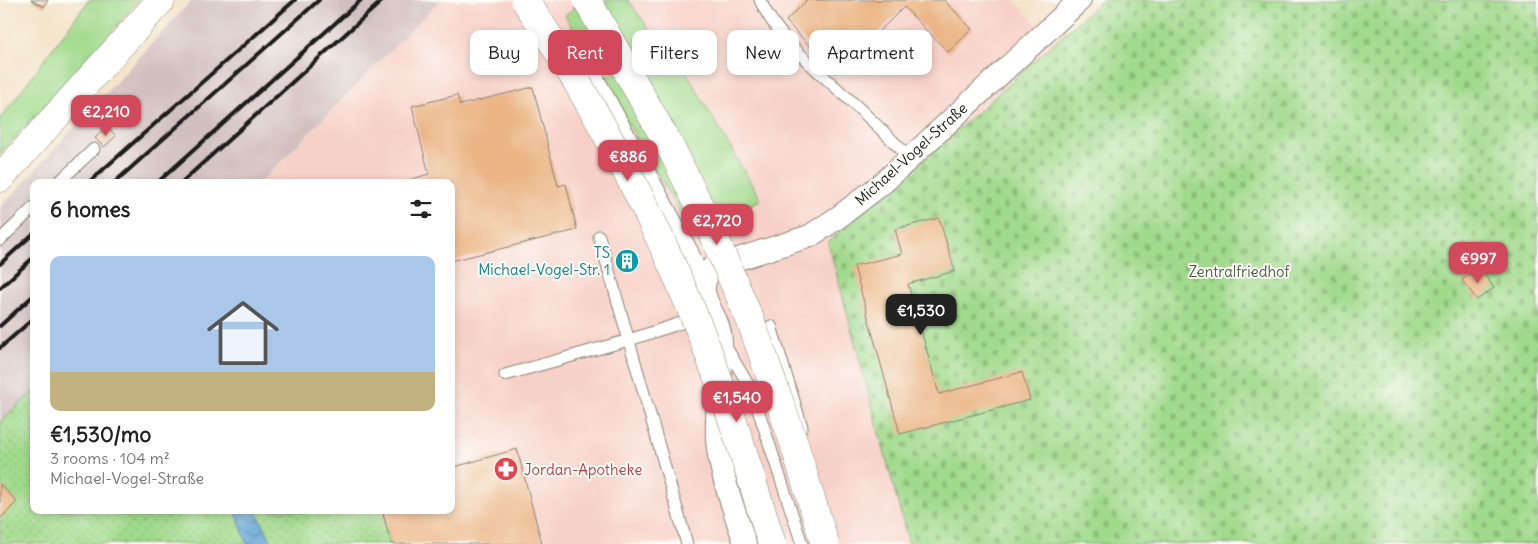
<!DOCTYPE html>
<meta charset="utf-8">
<style>
:root{--surface:#fff;--page:#f6f6f6;--text:#222;--muted:#767676;--accent:#d1495b}
body{margin:0;font-family:Delius,sans-serif;background:var(--page);color:var(--text);height:100vh;display:flex;flex-direction:column;font-size:19px;white-space:nowrap}
*{box-sizing:border-box;margin:0}
p{font-size:16px;color:var(--muted)}
.icon{flex:none;width:28px;height:28px;fill:none;stroke:currentColor;stroke-width:2;stroke-linecap:round;stroke-linejoin:round}
.map{position:relative;flex:1;overflow:hidden}
.panel{position:absolute;left:30px;top:179px;width:425px;height:335px;display:flex;flex-direction:column;background:var(--surface);border-radius:10px;box-shadow:0 2px 8px #0003}
.panel>*{flex:none}
.banner{position:absolute;left:470px;top:30px;width:475px;height:45px;display:flex;gap:10px}
.price{position:absolute;translate:-50% -42px;padding:0 11px;border-radius:10px;background:var(--accent);color:#fff;font-size:16px;line-height:32px;filter:drop-shadow(0 1px 2px #0008)}
.price::after{content:'';position:absolute;left:50%;top:30px;width:15px;height:11px;margin-left:-8px;background:inherit;clip-path:polygon(0 0,100% 0,50% 100%)}
.price.selected{background:#222;color:#fff}
ul{padding:0;list-style:none}
li{display:grid;align-content:center;gap:10px;height:265px;padding:0 20px}
li span{display:grid;place-items:center;height:155px;border-radius:10px;color:#555}
li>.icon{margin-inline-start:auto}
span .icon{width:90px;height:90px;fill:#fffc;stroke-width:1}
li b{font-size:21px}
h2{display:flex;justify-content:space-between;align-items:center;height:60px;padding:0 20px;font-size:21px}
.pill{padding:0 18px;border-radius:10px;background:var(--surface);box-shadow:0 2px 8px #0003;font-size:18px;line-height:45px}
.pill.selected{background:var(--accent);color:#fff}
.map>svg:first-child{display:block}
.built{fill:#f7d1c8}
.railway{fill:#d2bfc0}
.green{fill:#a1da8c;stroke:#5e7b54}
.cemetery{fill:url(#cemetery-stones);stroke:#5e7b54}
.park{fill:url(#park-dots);stroke:#5e7b54}
.water{fill:url(#water-waves);stroke:#3e6078}
.building{fill:#ebb585}
.lines{fill:none;stroke-linecap:round;stroke-linejoin:round}
.service-casing{stroke:#888072;stroke-width:13}
.minor-casing{stroke:#888072;stroke-width:24}
.tertiary-casing{stroke:#888072;stroke-width:29}
.service{stroke:#fff;stroke-width:11}
.minor{stroke:#fff;stroke-width:22}
.tertiary{stroke:#fff;stroke-width:28}
.rail{stroke:#1c1c1c;stroke-width:4}
.secondary-bridge-casing{stroke:#888072;stroke-width:29;stroke-linecap:butt}
.secondary-bridge{stroke:#fff;stroke-width:28}
.labels{text-anchor:middle;dominant-baseline:central;stroke-width:4;stroke-linejoin:round;paint-order:stroke}
.street-label{font-size:15px;fill:#1c1c1c;stroke:#fdfcf7}
.culture-label{font-size:15px;fill:#0d838f;stroke:#fdfcf7;text-anchor:end}
.park-label{font-size:15px;fill:#4b5e43;stroke:#fdfcf7}
.health-label{font-size:15px;fill:#be3a42;stroke:#fdfcf7;text-anchor:start}
</style>
<div class="map">
<svg width="1538" height="544" viewBox="0 0 1538 544">
<defs>
<pattern id="cemetery-stones" width="16" height="16" patternUnits="userSpaceOnUse" patternTransform="scale(1.25)"><rect width="16" height="16" fill="#a1da8c"/><path d="M2 7V4a2 2 0 0 1 4 0v3zM10 15v-3a2 2 0 0 1 4 0v3z" fill="#8aba78"/></pattern>
<pattern id="park-dots" width="8" height="8" patternUnits="userSpaceOnUse" patternTransform="scale(1.25)"><rect width="8" height="8" fill="#a1da8c"/><path d="M2 2h.1M6 6h.1" fill="none" stroke="#8aba78" stroke-width="1.8" stroke-linecap="round"/></pattern>
<pattern id="water-waves" width="16" height="10" patternUnits="userSpaceOnUse" patternTransform="scale(1.25)"><rect width="16" height="10" fill="#5fa3d4"/><path d="M0 5q4-4 8 0t8 0" fill="none" stroke="#4e84ab"/></pattern>
</defs>
<rect width="100%" height="100%" fill="#fdfcf7"/>
<filter id="ink" filterUnits="userSpaceOnUse"><feTurbulence type="fractalNoise" baseFrequency=".02" numOctaves="2"/><feDisplacementMap in="SourceGraphic" scale="10" xChannelSelector="R" yChannelSelector="G"/><feConvolveMatrix kernelMatrix="1 2 1 2 8 2 1 2 1" color-interpolation-filters="sRGB"/></filter>
<filter id="wash" filterUnits="userSpaceOnUse"><feTurbulence type="fractalNoise" baseFrequency=".0096" numOctaves="4" result="noise"/><feDisplacementMap in="SourceGraphic" scale="20" xChannelSelector="R" yChannelSelector="G"/><feGaussianBlur stdDeviation="1.12" result="paint"/><feColorMatrix in="noise" values="0 0 0 0 0 0 0 0 0 0 0 0 0 0 0 0 0 1.4 0 .05"/><feComposite in="paint" operator="in"/></filter>
<g filter="url(#wash)">
<rect width="100%" height="100%" fill="#f3e3c8"/>
<path class="built" d="M440,0H1014L1055,42L828,242L910,544H391L382,510H451V182H267L265,179Z"/>
<path class="railway" d="M192,0H440L261,182H34V391L0,422V208Z"/>
<g class="green">
<path d="M89,0H138L103,42L0,154V119Z"/>
<path d="M585,0H628L674,63L685,70L761,200L690,230L565,15Z"/>
</g>
<path class="cemetery" d="M1102,0H1538V544H909L828,242L943,143Z"/>
<path class="park" d="M34,391V510H382L391,544H0V519L17,502L0,484V422Z"/>
<path class="water" d="M235,510H256L273,544H247Z"/>
<g id="blocks">
<g class="building">
<path d="M31,0H48L44,7Z"/>
<path d="M805,0H944L972,29L948,52L904,7L836,73L786,21L806,1Z"/>
<path d="M533,87L558,186L566,184L577,230L451,261V182H402L429,174L412,106L457,95L460,105Z"/>
<path d="M107,126L116,136L104,147L95,138Z"/>
<path d="M939,218L955,271L908,284L939,394L1022,372L1030,400L900,434L854,266L902,254L895,229Z"/>
<path d="M629,251L634,268L624,272L619,254Z"/>
<path d="M1479,267L1494,288L1477,300L1462,280Z"/>
<path d="M517,449L542,544H391L382,510H451V468Z"/>
<path d="M0,484L17,502L0,519Z"/>
</g>
</g>
</g>
<g filter="url(#ink)">
<use href="#blocks" fill-opacity="0" stroke="#888072" stroke-width="1"/>
<g class="lines">
<g class="service-casing">
<g id="service">
<path d="M760,0C777,38 813,66 843,94C866,114 888,136 910,158"/>
<path d="M59,182L94,149"/>
<path d="M599,236L687,544"/>
<path d="M0,240L34,207"/>
<path d="M771,326L802,427"/>
<path d="M725,345L752,391L758,389"/>
<path d="M505,375L629,340L696,318"/>
<path d="M752,391L802,544"/>
</g>
</g>
<g class="minor-casing">
<g id="minor">
<path d="M583,61L687,252L702,289"/>
<path d="M745,544C735,511 720,475 717,440C715,407 723,374 721,341C720,311 689,295 713,267L810,236L840,216L883,183L1080,0"/>
</g>
</g>
<g class="tertiary-casing">
<path id="tertiary" d="M0,178L161,0"/>
</g>
<use href="#service" class="service"/>
<use href="#minor" class="minor"/>
<use href="#tertiary" class="tertiary"/>
<g class="rail">
<path d="M89,182L295,0"/>
<path d="M115,182L319,0"/>
<path d="M158,182L361,0"/>
<path d="M182,182L383,0"/>
<path d="M0,264L34,233"/>
<path d="M0,288L34,257"/>
<path d="M0,326L34,295"/>
<path d="M0,348L34,318"/>
</g>
<g class="secondary-bridge-casing">
<g id="secondary-bridge">
<path d="M525,0C593,101 654,216 699,328C727,399 749,471 772,544"/>
<path d="M587,0L674,154L712,232L751,322L792,437L825,544"/>
</g>
</g>
<use href="#secondary-bridge" class="secondary-bridge"/>
</g>
</g>
<defs>
<g id="building-disc" transform="scale(1.25)"><circle r="9.5" fill="#0f9aa8" stroke="#fdfcf7"/><path d="M-4-6H4V6H1V3H-1V6H-4ZM-2.5-4.3h1.7v1.8h-1.7ZM.8-4.3h1.7v1.8H.8ZM-2.5-1h1.7V.8h-1.7ZM.8-1h1.7V.8H.8Z" fill="#fff"/></g>
<g id="pharmacy-disc" transform="scale(1.25)"><circle r="9.5" fill="#e0444e" stroke="#fdfcf7"/><path d="M-2-6h4v4h4v4h-4v4h-4v-4h-4v-4h4Z" fill="#fff"/></g>
</defs>
<g fill-rule="evenodd">
<use href="#building-disc" x="627" y="261"/>
<use href="#pharmacy-disc" x="506" y="469"/>
</g>
<g class="labels">
<g class="street-label">
<text transform="translate(911 154) rotate(-42)">Michael-Vogel-Straße</text>
</g>
<g class="culture-label">
<text x="610" y="252">TS<tspan x="610" dy="17">Michael-Vogel-Str. 1</tspan></text>
</g>
<g class="park-label">
<text x="1239" y="271">Zentralfriedhof</text>
</g>
<g class="health-label">
<text x="524" y="469">Jordan-Apotheke</text>
</g>
</g>
</svg>
<b class="price" style="left:106px;top:137px">€2,210</b>
<b class="price" style="left:628px;top:182px">€886</b>
<b class="price" style="left:717px;top:246px">€2,720</b>
<b class="price" style="left:1478px;top:284px">€997</b>
<b class="price selected" style="left:921px;top:336px">€1,530</b>
<b class="price" style="left:737px;top:423px">€1,540</b>
<div class="banner">
<a class="pill">Buy</a>
<a class="pill selected">Rent</a>
<a class="pill">Filters</a>
<a class="pill">New</a>
<a class="pill">Apartment</a>
</div>
<section class="panel">
<h2>6 homes<svg class="icon" aria-label="filters" viewBox="0 0 24 24"><path d="M4 7h16M4 17h16"/><circle cx="9" cy="7" r="2"/><circle cx="15" cy="17" r="2"/></svg></h2>
<ul>
<li><span style="background:linear-gradient(#a9c7e8 75%,#c2b280 0)"><svg class="icon" aria-label="home" viewBox="0 0 24 24"><path d="M3 11l9-7 9 7M6 9v11h12V9"/></svg></span><div><b>€1,530/mo</b><p>3 rooms · 104 m²</p><p>Michael-Vogel-Straße</p></div></li>
</ul>
</section>
</div>
